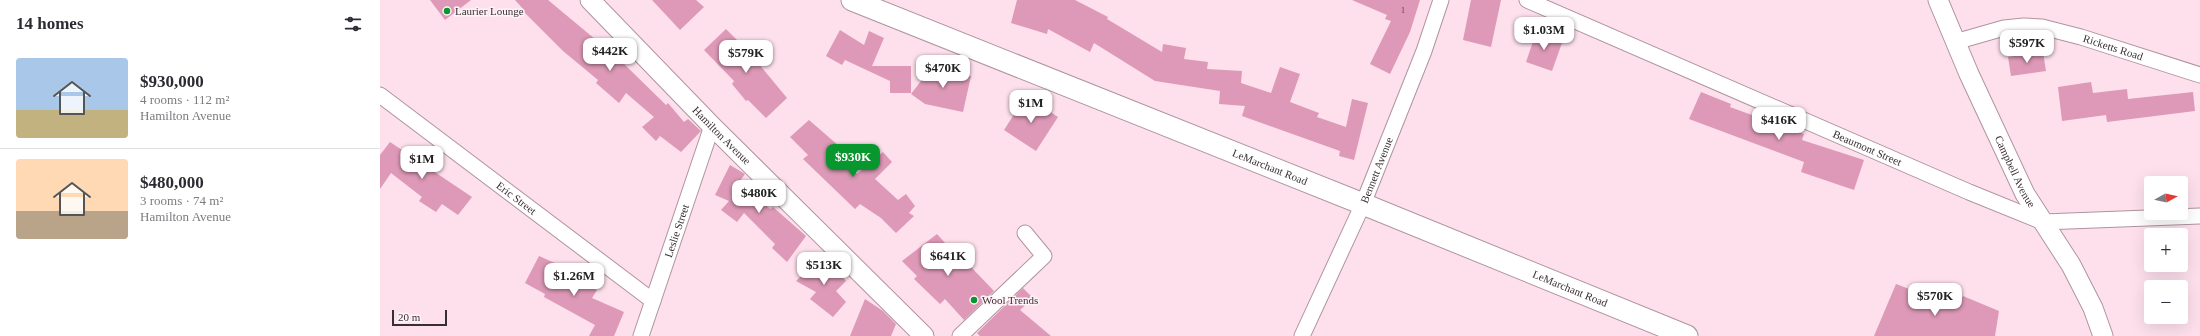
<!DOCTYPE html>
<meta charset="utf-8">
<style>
:root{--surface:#fff;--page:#f2f2f3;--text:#2b2b33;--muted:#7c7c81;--line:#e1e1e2;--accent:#07972e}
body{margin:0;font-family:"Times New Roman",serif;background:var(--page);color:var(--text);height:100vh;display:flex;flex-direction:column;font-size:15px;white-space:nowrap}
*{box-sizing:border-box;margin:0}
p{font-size:13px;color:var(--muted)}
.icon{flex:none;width:22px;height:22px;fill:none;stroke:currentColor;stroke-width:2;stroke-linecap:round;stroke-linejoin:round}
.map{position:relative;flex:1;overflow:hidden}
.sheet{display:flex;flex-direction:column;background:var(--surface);width:380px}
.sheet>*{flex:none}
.needle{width:26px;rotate:82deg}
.tools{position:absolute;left:1764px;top:176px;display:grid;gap:8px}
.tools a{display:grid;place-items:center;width:44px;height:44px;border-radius:4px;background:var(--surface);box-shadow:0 4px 16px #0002;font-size:20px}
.scale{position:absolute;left:12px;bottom:10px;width:55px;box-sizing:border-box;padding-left:4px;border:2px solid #392f33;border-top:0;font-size:11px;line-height:14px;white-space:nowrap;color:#392f33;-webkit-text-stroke:3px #fff3f8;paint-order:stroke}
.price{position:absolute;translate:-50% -34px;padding:0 9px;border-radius:8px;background:#fff;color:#222;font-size:13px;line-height:26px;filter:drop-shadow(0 1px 2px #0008)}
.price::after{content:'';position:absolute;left:50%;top:24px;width:12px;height:9px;margin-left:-6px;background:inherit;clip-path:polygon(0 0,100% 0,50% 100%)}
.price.active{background:var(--accent);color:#fff}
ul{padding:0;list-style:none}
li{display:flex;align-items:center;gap:12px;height:100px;padding:0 16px}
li+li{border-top:1px solid var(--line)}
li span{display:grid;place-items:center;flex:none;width:112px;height:80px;border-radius:4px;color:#555}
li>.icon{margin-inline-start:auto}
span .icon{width:48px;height:48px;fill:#fffc;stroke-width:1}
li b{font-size:17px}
h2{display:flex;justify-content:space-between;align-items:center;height:48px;padding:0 16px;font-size:17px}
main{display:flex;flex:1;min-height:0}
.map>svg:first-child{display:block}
.building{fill:#dd99b7}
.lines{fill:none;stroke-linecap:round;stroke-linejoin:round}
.minor-casing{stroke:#af949f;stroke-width:17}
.tertiary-casing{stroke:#af949f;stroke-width:21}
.secondary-casing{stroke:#af949f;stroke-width:23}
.minor{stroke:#fff;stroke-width:15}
.tertiary{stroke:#fff;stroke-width:19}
.secondary{stroke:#fff;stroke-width:21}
.poi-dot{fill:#07972e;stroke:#fff3f8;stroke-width:1.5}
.labels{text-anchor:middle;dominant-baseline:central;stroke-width:3;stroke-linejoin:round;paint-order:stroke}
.number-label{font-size:9px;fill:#624a54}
.poi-label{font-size:11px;fill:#392f33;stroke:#fff3f8;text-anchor:start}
.street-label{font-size:11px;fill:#392f33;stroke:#fff3f8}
</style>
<main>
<section class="sheet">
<h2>14 homes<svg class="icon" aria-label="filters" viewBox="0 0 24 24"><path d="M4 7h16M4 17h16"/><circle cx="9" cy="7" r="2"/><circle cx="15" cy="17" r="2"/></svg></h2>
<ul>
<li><span style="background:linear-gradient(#a9c7e8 65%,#c2b280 0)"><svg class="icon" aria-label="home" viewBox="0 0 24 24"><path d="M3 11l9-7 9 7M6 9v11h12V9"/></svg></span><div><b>$930,000</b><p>4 rooms · 112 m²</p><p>Hamilton Avenue</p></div></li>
<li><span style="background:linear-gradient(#ffd9b3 65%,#b9a48a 0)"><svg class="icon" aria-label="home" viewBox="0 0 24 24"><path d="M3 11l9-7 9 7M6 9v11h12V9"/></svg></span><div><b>$480,000</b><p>3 rooms · 74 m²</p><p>Hamilton Avenue</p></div></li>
</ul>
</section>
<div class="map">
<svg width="1820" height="336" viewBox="0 0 1820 336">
<rect width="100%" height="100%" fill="#fde0ec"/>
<g class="building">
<path d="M50,0H91L65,20Z"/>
<path d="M135,0H168L239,59L286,105L288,103L304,122L308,119L321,131L301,152L280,136L276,141L262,127L274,117L246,93L239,103L216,83L218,80L183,51L143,11L144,10Z"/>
<path d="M272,0H316L324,7L300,30Z"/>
<path d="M637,0H695L728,17L727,19L782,52L783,44L806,48L804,59L828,62L827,69L862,71L861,83L891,93L900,67L920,74L910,102L939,113L937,117L966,127L972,99L988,103L974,160L959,156L960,151L862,116L865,106L839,104L840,91L775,81L714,43L710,52L668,29L667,34L631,23Z"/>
<path d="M972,0H1040L1030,32L1010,74L990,64L1011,21L1005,19L1007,15Z"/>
<path d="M1091,0H1121L1111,47L1083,40Z"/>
<path d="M346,29L368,51L407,98L386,118L368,100L366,101L352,84L354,81L324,50Z"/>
<path d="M460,30L484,45L489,31L504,38L492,66H531V93H510V81L465,60L462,65L446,56Z"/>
<path d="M1157,30L1183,40L1172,71L1146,62Z"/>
<path d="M1663,52L1666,71L1631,76L1628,57Z"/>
<path d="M554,64L560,69L591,76L583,112L545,104L531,94Z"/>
<path d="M1711,82L1713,93L1747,89L1748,99L1813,92L1815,111L1727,122L1726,115L1682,121L1678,87Z"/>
<path d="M1321,92L1351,104L1350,107L1424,134L1422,140L1484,160L1474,190L1421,172L1424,162L1309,119Z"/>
<path d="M646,96L678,117L656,151L624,130Z"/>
<path d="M429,120L459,146L453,152L477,174L503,152L512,162L495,179L518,200L526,194L535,206L529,213L534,216L516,233L501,218L480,204L475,209L423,159L428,155L410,137Z"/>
<path d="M10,142L92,197L78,215L62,204L56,212L39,201L42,197L11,173L0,189V155Z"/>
<path d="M350,165L365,174L360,181L390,209L393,207L426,236L407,262L392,248L395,244L364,213L357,222L341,210L349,201L335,195Z"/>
<path d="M557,234L574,253L579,248L592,268L614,291L584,320L565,299L560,304L534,279L537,276L522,261Z"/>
<path d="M443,255L466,281L456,291L466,302L453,317L430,299L436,292L416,281Z"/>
<path d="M159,256L177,264L175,269L217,290L212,298L244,312L234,336H209L215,325L164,297L165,294L145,283Z"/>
<path d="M1516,284L1577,307L1583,296L1619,311L1615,336H1494Z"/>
<path d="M643,288L653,298L640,310L671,336H600L597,333Z"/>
<path d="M485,299L503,311L516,324L511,336H470Z"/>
</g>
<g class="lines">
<g class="minor-casing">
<g id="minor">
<path id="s1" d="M1147,0L1589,192L1663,222L1820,216"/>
<path id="s2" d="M1575,42L1624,28L1644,26L1662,27L1701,37L1820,75"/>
<path id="s3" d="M0,95L273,301"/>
<path id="s4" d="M261,336L332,126"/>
<path d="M580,336L664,256L645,233"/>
<path id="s5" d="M922,336L983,204L1044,51L1061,0"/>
</g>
</g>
<g class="tertiary-casing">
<g id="tertiary">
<path id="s6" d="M210,0L332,126L544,336"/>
<path id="s7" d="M1558,0L1589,74L1645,194L1691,265L1713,308L1723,336"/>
</g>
</g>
<g class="secondary-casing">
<g id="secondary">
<path id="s8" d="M472,0L983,204L1307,336"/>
</g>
</g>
<use href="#minor" class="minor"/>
<use href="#tertiary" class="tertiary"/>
<use href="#secondary" class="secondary"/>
</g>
<g class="poi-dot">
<circle cx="67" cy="11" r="4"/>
<circle cx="594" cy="300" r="4"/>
</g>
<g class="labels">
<g class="number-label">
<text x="1023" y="10">1</text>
</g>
<g class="poi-label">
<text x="75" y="11">Laurier Lounge</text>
<text x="602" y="300">Wool Trends</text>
</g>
<g class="street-label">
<text stroke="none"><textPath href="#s2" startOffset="163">Ricketts Road</textPath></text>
<text stroke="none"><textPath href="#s6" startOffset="189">Hamilton Avenue</textPath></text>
<text stroke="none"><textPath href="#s1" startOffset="371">Beaumont Street</textPath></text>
<text stroke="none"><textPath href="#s8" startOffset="450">LeMarchant Road</textPath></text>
<text stroke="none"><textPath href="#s5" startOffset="182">Bennett Avenue</textPath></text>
<text stroke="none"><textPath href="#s7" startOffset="188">Campbell Avenue</textPath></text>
<text stroke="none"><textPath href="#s3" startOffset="171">Eric Street</textPath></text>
<text stroke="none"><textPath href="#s4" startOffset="111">Leslie Street</textPath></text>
<text stroke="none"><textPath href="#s8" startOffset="774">LeMarchant Road</textPath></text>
</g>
</g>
</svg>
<div class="tools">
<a><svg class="needle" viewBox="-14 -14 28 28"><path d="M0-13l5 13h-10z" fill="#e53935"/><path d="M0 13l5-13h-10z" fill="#7c7c81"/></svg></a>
<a>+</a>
<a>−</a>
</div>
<div class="scale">20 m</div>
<b class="price" style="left:1164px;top:51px">$1.03M</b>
<b class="price" style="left:1647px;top:64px">$597K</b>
<b class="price" style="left:230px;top:72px">$442K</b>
<b class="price" style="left:366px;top:74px">$579K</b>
<b class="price" style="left:563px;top:89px">$470K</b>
<b class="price" style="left:651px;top:124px">$1M</b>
<b class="price" style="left:1399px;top:141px">$416K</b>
<b class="price active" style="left:473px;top:178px">$930K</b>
<b class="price" style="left:42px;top:180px">$1M</b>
<b class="price" style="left:379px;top:214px">$480K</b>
<b class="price" style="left:568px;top:277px">$641K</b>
<b class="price" style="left:444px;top:286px">$513K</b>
<b class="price" style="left:194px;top:297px">$1.26M</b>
<b class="price" style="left:1555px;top:317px">$570K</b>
</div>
</main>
